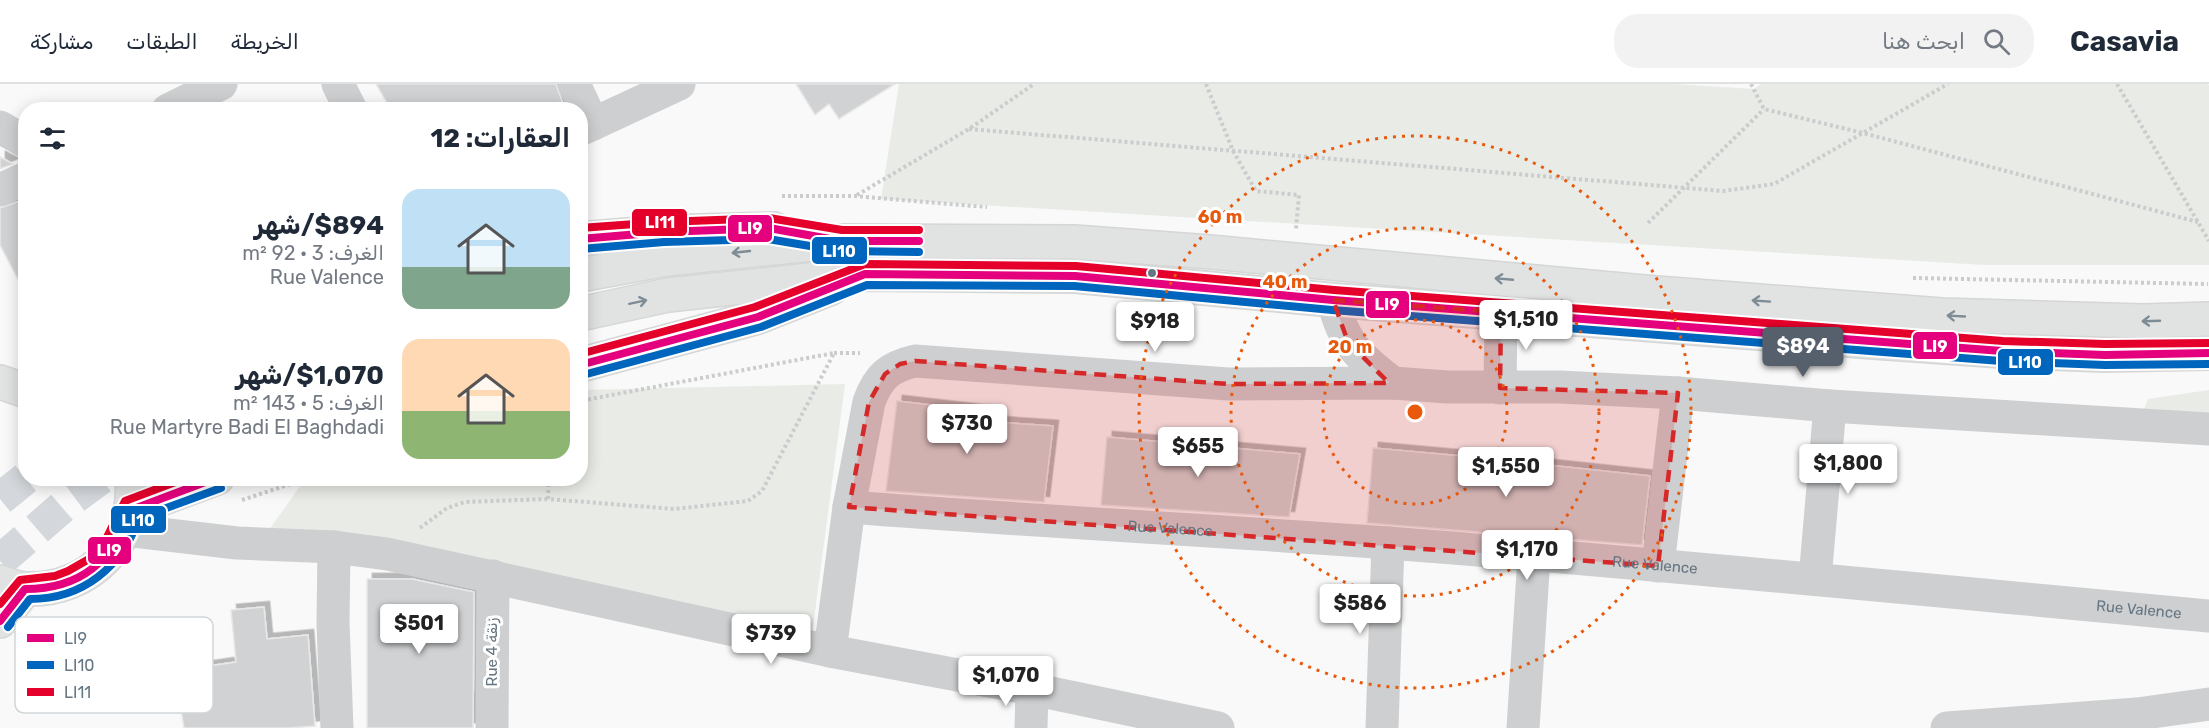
<!DOCTYPE html>
<html lang="ar">
<meta charset="utf-8">
<style>
:root{--surface:#fff;--page:#f2f2f3;--text:#1f2937;--muted:#747a83;--line:#e0e1e3;--accent:#56606c}
body{margin:0;font-family:Rubik,Vazirmatn,sans-serif;background:var(--page);color:var(--text);direction:rtl;height:100vh;display:flex;flex-direction:column;font-size:22px;white-space:nowrap}
*{box-sizing:border-box;margin:0}
p{font-size:20px;color:var(--muted)}
.icon{flex:none;width:33px;height:33px;fill:none;stroke:currentColor;stroke-width:2;stroke-linecap:round;stroke-linejoin:round}
.map{position:relative;flex:1;overflow:hidden;direction:ltr}
.sheet{position:absolute;left:18px;top:18px;width:570px;height:384px;display:flex;flex-direction:column;background:var(--surface);border-radius:24px;box-shadow:0 3px 15px #0003;direction:rtl}
.sheet>*{flex:none}
.price{position:absolute;translate:-50% -51px;padding:0 14px;border-radius:6px;background:#fff;color:#222;font-size:20px;line-height:39px;filter:drop-shadow(0 2px 3px #0008)}
.price::after{content:'';position:absolute;left:50%;top:36px;width:18px;height:14px;margin-left:-9px;background:inherit;clip-path:polygon(0 0,100% 0,50% 100%)}
.price.selected{background:var(--accent);color:#fff}
ul{padding:0;list-style:none}
li{display:flex;align-items:center;gap:18px;height:150px;padding:0 18px}
li span{display:grid;place-items:center;flex:none;width:168px;height:120px;border-radius:18px;color:#555}
li>.icon{margin-inline-start:auto}
span .icon{width:72px;height:72px;fill:#fffc;stroke-width:1}
li b{font-size:26px}
h2{display:flex;justify-content:space-between;align-items:center;height:72px;padding:0 18px;font-size:26px}
header{display:flex;align-items:center;gap:36px;box-sizing:border-box;height:84px;padding:0 30px;background:var(--surface);border-bottom:2px solid var(--line)}
header strong{font-size:28px}
nav{display:flex;gap:33px;margin-inline-start:auto;font-size:21px}
.search{width:420px;height:54px;background:var(--page);display:flex;align-items:center;gap:15px;box-sizing:border-box;padding:0 21px;border-radius:24px;color:var(--muted);font-size:22px}
.map>svg:first-child{display:block}
.green{fill:#e8ebe6}
.building{fill:#d0d2d3;stroke:#e8e8e8;stroke-width:1.5;filter:url(#shadow)}
.lines{fill:none;stroke-linecap:round;stroke-linejoin:round}
.trunk-tunnel{stroke:#d4d8dc;stroke-width:33;stroke-dasharray:33 16;stroke-linecap:butt}
.primary-casing{stroke:#d5d6d7;stroke-width:36}
.trunk-casing{stroke:#d5d6d6;stroke-width:36}
.path{stroke:#cbcccd;stroke-width:4;stroke-dasharray:3 3;stroke-linecap:butt}
.minor{stroke:#cecfd0;stroke-width:33}
.primary{stroke:#e1e2e2;stroke-width:33}
.trunk{stroke:#e1e2e2;stroke-width:33}
.bus-1-casing{stroke:#fff;stroke-width:12}
.bus-2-casing{stroke:#fff;stroke-width:12}
.bus-3-casing{stroke:#fff;stroke-width:12}
.bus-1{stroke:#e5007d;stroke-width:8}
.bus-2{stroke:#0065bd;stroke-width:8}
.bus-3{stroke:#e4002b;stroke-width:8}
.oneway{stroke:#7e8c96}
.marked{fill:#d62828;fill-opacity:0.2;stroke:#d62828;stroke-width:4.5;stroke-dasharray:12 8;stroke-linejoin:round}
.ring{fill:none;stroke:#e8590c;stroke-width:3;stroke-dasharray:3 6}
.bus-dot{fill:#657683;stroke:#fff;stroke-width:2}
.labels{text-anchor:middle;dominant-baseline:central;stroke-width:6;stroke-linejoin:round;paint-order:stroke}
.street-label{font-size:15px;fill:#657683;stroke:#fff}
.key{fill:#fff;stroke:#d1d6da;stroke-width:1.5}
.key-label{font-size:16px;fill:#657683}
.centre{fill:#e8590c;stroke:#fff;stroke-width:3}
.ring-label{font-size:18px;text-anchor:middle;font-weight:bold;fill:#e8590c;stroke:#fff;stroke-width:6;stroke-linejoin:round;paint-order:stroke}
.line-badge{stroke:#fff;stroke-width:2}
.badge-label{font-size:16px;text-anchor:middle;font-weight:bold;fill:#fff}
</style>
<header>
<strong>Casavia</strong>
<div class="search"><svg class="icon" aria-label="search" viewBox="0 0 24 24"><circle cx="10" cy="10" r="6"/><path d="M15 15l6 6"/></svg>ابحث هنا</div>
<nav><a>الخريطة</a><a>الطبقات</a><a>مشاركة</a></nav>
</header>
<div class="map">
<svg width="2209" height="644" viewBox="0 0 2209 644">
<defs>
<filter id="shadow"><feDropShadow dx="5.5" dy="-5.5" stdDeviation="0" flood-color="#0004"/></filter>
</defs>
<rect width="100%" height="100%" fill="#f9f9f9"/>
<g class="green">
<path d="M899,0H1672L1754,5L1761,0H2206L2209,1V181H1985L881,115Z"/>
<path d="M845,300L811,558L267,449L303,398L313,395L580,394L581,306Z"/>
<path d="M2209,306V332L2143,328L2148,315Z"/>
</g>
<g class="building">
<path d="M376,0H556L565,26H391Z"/>
<path d="M796,0H895L839,35L829,20L815,31Z"/>
<path d="M0,73L13,80L0,85Z"/>
<path d="M26,115V211L0,161V124Z"/>
<path d="M897,317L983,327L982,337L1053,342L1044,418L886,407Z"/>
<path d="M1107,353L1300,370L1289,433L1101,421Z"/>
<path d="M1373,364L1462,372L1650,392L1642,461L1367,439Z"/>
<path d="M367,495H412L474,508L473,644H367Z"/>
<path d="M264,523L267,555L308,551L315,642L289,644H184L175,587L236,578L231,526Z"/>
</g>
<g class="lines">
<g class="trunk-tunnel">
<path d="M0,415L26,394"/>
<path d="M0,477L67,419L101,394"/>
</g>
<g class="primary-casing">
<g id="primary">
<path d="M0,298L26,307"/>
<path d="M0,498C9,501 18,505 27,505C90,507 138,457 132,394"/>
</g>
</g>
<g class="trunk-casing">
<g id="trunk">
<path d="M580,155L663,148L774,145"/>
<path d="M580,191L667,175L841,157L1074,158L1210,168L1644,208L1942,231L2143,237L2209,235"/>
<path d="M580,230L668,211L865,190L1075,192L1333,216L1874,258L2002,267L2105,271L2209,269"/>
<path d="M580,281L758,233L831,204"/>
<path d="M131,426L217,394"/>
<path d="M0,537L25,505"/>
</g>
</g>
<g class="path">
<path d="M1206,0L1233,67L1256,107L1299,111L1296,145"/>
<path d="M1751,0L1764,25L1863,49L2198,138"/>
<path d="M2117,0L2209,157"/>
<path d="M969,45L1723,107L1774,100L1948,0"/>
<path d="M857,111L969,45L1034,0"/>
<path d="M782,112H855L987,123"/>
<path d="M1648,139L1764,25"/>
<path d="M1913,194L2208,200"/>
<path d="M834,269H860"/>
<path d="M549,394L548,415L674,425L748,417L762,407L834,269L580,317"/>
<path d="M242,416L309,394"/>
<path d="M420,444L447,424L465,418L548,415"/>
</g>
<g class="minor">
<path d="M338,0L351,26"/>
<path d="M574,0L593,40"/>
<path d="M168,26L221,0"/>
<path d="M0,43L26,58"/>
<path d="M580,46L679,0"/>
<path d="M0,106L26,94"/>
<path d="M1333,216C1343,259 1359,273 1393,299"/>
<path d="M1500,304L1501,228"/>
<path id="s1" d="M849,423C1029,437 1209,446 1389,459C1663,480 1936,507 2209,532"/>
<path d="M125,446L237,459L334,463L387,470L830,567L1032,605L1218,644"/>
<path d="M334,463L333,539L337,644"/>
<path d="M1658,482L1678,309"/>
<path d="M1815,495L1830,322"/>
<path d="M830,567L849,423L869,318C878,293 889,283 915,277L1228,300L1393,299L1447,303H1560L1678,309L1830,322L2209,345"/>
<path d="M492,644L493,492"/>
<path d="M1031,644L1032,605"/>
<path d="M1382,644L1388,459"/>
<path d="M1523,644L1534,472"/>
<path d="M1947,644L2137,630L2209,620"/>
</g>
<use href="#primary" class="primary"/>
<use href="#trunk" class="trunk"/>
<g class="bus-1-casing">
<g id="bus-1">
<path d="M580,155L663,148L769,144L841,157H919"/>
<path d="M580,281L758,233L865,190L1075,192L1333,216L2002,267L2105,271L2209,269"/>
<path d="M0,537L25,505C81,505 113,477 131,426L216,394"/>
</g>
</g>
<g class="bus-2-casing">
<g id="bus-2">
<path d="M581,165L664,158L768,155L840,167L919,168"/>
<path d="M583,291L761,243L867,201L1074,202L1332,226L2001,277L2105,281L2209,280"/>
<path d="M8,543L30,515C83,515 122,483 139,434L221,404"/>
</g>
</g>
<g class="bus-3-casing">
<g id="bus-3">
<path d="M580,144L663,138L769,134L842,146H919"/>
<path d="M580,270L755,223L865,180L1076,182L1334,206L2003,257L2105,260L2209,259"/>
<path d="M0,520L20,496L55,492L68,487L89,475L105,457L125,417L186,394"/>
</g>
</g>
<use href="#bus-1" class="bus-1"/>
<use href="#bus-2" class="bus-2"/>
<use href="#bus-3" class="bus-3"/>
</g>
<defs><path id="oneway-shaft" d="M-6 0H5M1.5-3L5.5 0L1.5 3" fill="none" stroke-width="1.6" stroke-linecap="round" stroke-linejoin="round" transform="scale(1.5)"/></defs>
<g class="oneway">
<use href="#oneway-shaft" transform="translate(741 168) rotate(174)"/>
<use href="#oneway-shaft" transform="translate(1504 195) rotate(-175)"/>
<use href="#oneway-shaft" transform="translate(1761 217) rotate(-176)"/>
<use href="#oneway-shaft" transform="translate(638 218) rotate(-12)"/>
<use href="#oneway-shaft" transform="translate(1956 232) rotate(-177)"/>
<use href="#oneway-shaft" transform="translate(2151 237) rotate(178)"/>
</g>
<path class="marked" d="M1333,216L1501,228L1500,304L1678,309L1658,482L849,423L869,318L885,290L900,280L915,277L1228,300L1389,299L1348,258Z"/>
<g class="ring">
<circle cx="1415" cy="328" r="92"/>
<circle cx="1415" cy="328" r="184"/>
<circle cx="1415" cy="328" r="276"/>
</g>
<circle class="bus-dot" cx="1152" cy="189" r="5"/>
<g class="labels">
<g class="street-label">
<text stroke="none"><textPath href="#s1" startOffset="322">Rue Valence</textPath></text>
<text stroke="none"><textPath href="#s1" startOffset="808">Rue Valence</textPath></text>
<text stroke="none"><textPath href="#s1" startOffset="1294">Rue Valence</textPath></text>
<text transform="translate(492 568) rotate(-90)">Rue 4 زنقة</text>
</g>
</g>
<rect x="15" y="533" width="198" height="96" rx="9" class="key"/>
<rect x="27" y="550" width="27" height="8" fill="#e5007d"/>
<rect x="27" y="577" width="27" height="8" fill="#0065bd"/>
<rect x="27" y="604" width="27" height="8" fill="#e4002b"/>
<g class="key-label">
<text x="64" y="560">LI9</text>
<text x="64" y="587">LI10</text>
<text x="64" y="614">LI11</text>
</g>
<circle cx="1415" cy="328" r="9" class="centre"/>
<g class="ring-label">
<text x="1220" y="139">60 m</text>
<text x="1285" y="204">40 m</text>
<text x="1350" y="269">20 m</text>
</g>
<g class="line-badge">
<rect x="631" y="124" width="57" height="29" rx="6" fill="#e4002b"/>
<rect x="727" y="130" width="46" height="29" rx="6" fill="#e5007d"/>
<rect x="811" y="152" width="57" height="29" rx="6" fill="#0065bd"/>
<rect x="1365" y="206" width="45" height="29" rx="6" fill="#e5007d"/>
<rect x="1912" y="247" width="46" height="29" rx="6" fill="#e5007d"/>
<rect x="1997" y="264" width="57" height="28" rx="6" fill="#0065bd"/>
<rect x="110" y="421" width="57" height="29" rx="6" fill="#0065bd"/>
<rect x="87" y="452" width="45" height="29" rx="6" fill="#e5007d"/>
</g>
<g class="badge-label">
<text x="660" y="144">LI11</text>
<text x="750" y="150">LI9</text>
<text x="839" y="173">LI10</text>
<text x="1387" y="226">LI9</text>
<text x="1935" y="268">LI9</text>
<text x="2025" y="284">LI10</text>
<text x="138" y="442">LI10</text>
<text x="109" y="472">LI9</text>
</g>
</svg>
<b class="price" style="left:1526px;top:267px">$1,510</b>
<b class="price" style="left:1155px;top:269px">$918</b>
<b class="price selected" style="left:1803px;top:294px">$894</b>
<b class="price" style="left:967px;top:371px">$730</b>
<b class="price" style="left:1198px;top:394px">$655</b>
<b class="price" style="left:1848px;top:411px">$1,800</b>
<b class="price" style="left:1506px;top:414px">$1,550</b>
<b class="price" style="left:1527px;top:497px">$1,170</b>
<b class="price" style="left:1360px;top:551px">$586</b>
<b class="price" style="left:419px;top:571px">$501</b>
<b class="price" style="left:771px;top:581px">$739</b>
<b class="price" style="left:1006px;top:623px">$1,070</b>
<section class="sheet">
<h2>العقارات: 12<svg class="icon" aria-label="filters" viewBox="0 0 24 24"><path d="M4 7h16M4 17h16"/><circle cx="9" cy="7" r="2"/><circle cx="15" cy="17" r="2"/></svg></h2>
<ul>
<li><span style="background:linear-gradient(#bfe0f5 65%,#7fa58c 0)"><svg class="icon" aria-label="home" viewBox="0 0 24 24"><path d="M3 11l9-7 9 7M6 9v11h12V9"/></svg></span><div><b>$894/شهر</b><p>الغرف: 3 · 92 m²</p><p>Rue Valence</p></div></li>
<li><span style="background:linear-gradient(#ffd9b3 60%,#8fb573 0)"><svg class="icon" aria-label="home" viewBox="0 0 24 24"><path d="M3 11l9-7 9 7M6 9v11h12V9"/></svg></span><div><b>$1,070/شهر</b><p>الغرف: 5 · 143 m²</p><p>Rue Martyre Badi El Baghdadi</p></div></li>
</ul>
</section>
</div>
